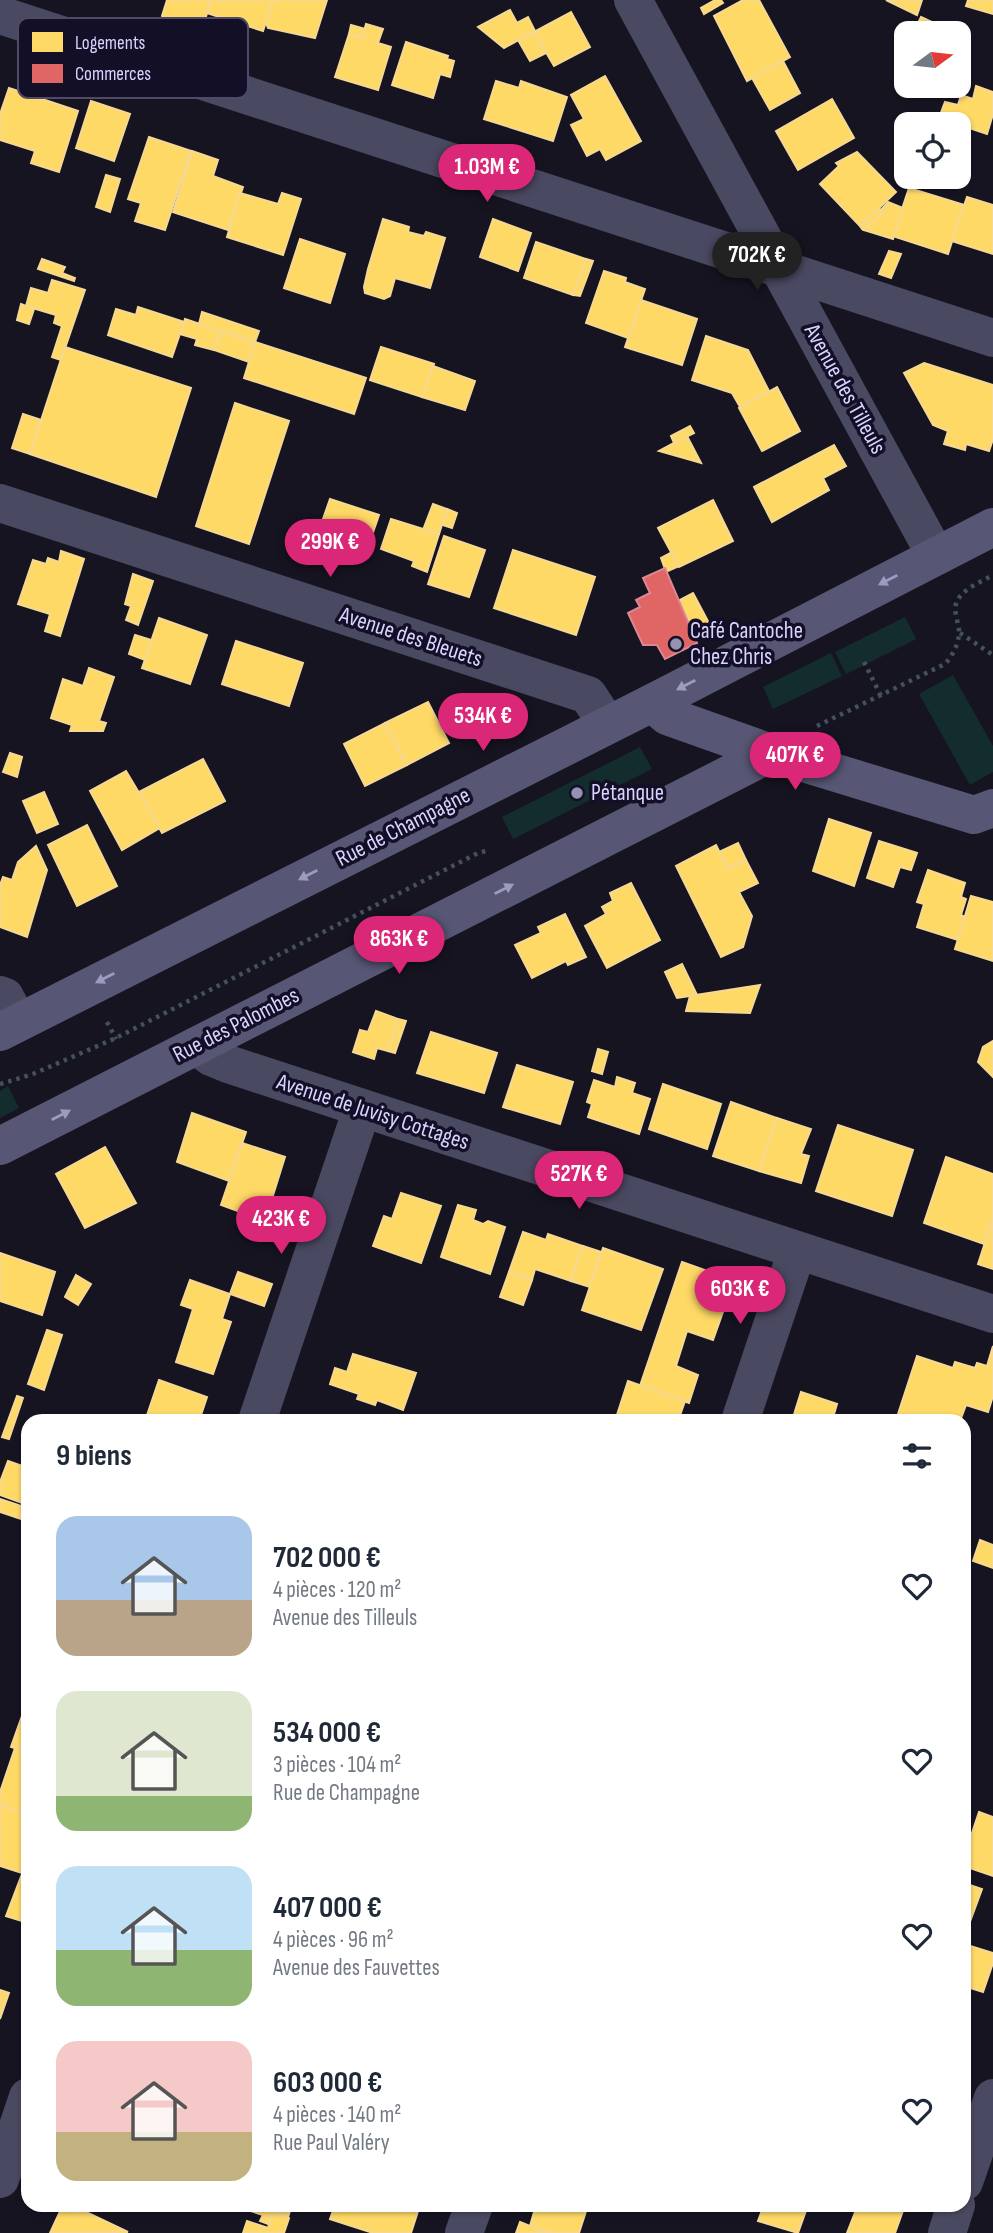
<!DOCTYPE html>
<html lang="fr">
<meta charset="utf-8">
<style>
:root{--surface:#fff;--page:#f6f6f7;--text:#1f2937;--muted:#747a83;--accent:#db2777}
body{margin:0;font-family:"Sofia Sans Condensed",sans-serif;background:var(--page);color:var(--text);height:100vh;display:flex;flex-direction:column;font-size:26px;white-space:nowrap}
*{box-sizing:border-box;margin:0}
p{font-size:23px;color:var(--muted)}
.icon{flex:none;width:38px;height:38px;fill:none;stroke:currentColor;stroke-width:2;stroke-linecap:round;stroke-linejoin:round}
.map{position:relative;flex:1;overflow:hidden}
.side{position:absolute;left:21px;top:1414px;width:950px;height:798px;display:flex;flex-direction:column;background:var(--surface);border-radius:21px;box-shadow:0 2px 5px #0004}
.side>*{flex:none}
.needle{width:46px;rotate:75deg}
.controls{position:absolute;left:894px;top:21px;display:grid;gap:14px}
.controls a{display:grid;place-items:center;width:77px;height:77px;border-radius:14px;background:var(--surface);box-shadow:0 2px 5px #0004;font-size:35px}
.price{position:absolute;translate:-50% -60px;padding:0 16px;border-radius:24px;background:var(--accent);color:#fff;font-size:23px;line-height:46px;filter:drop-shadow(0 2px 4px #0008)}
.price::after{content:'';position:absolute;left:50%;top:42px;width:21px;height:16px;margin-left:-10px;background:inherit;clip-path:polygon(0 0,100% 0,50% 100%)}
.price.on{background:#222;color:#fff}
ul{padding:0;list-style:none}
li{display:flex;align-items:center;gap:21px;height:175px;padding:0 35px}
li span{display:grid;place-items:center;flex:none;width:196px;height:140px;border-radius:21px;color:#555}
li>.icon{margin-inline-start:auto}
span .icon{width:84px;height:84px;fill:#fffc;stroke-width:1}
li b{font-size:30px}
h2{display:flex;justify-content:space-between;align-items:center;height:84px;padding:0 35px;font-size:30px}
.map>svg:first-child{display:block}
.green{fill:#132c2d}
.homes{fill:#ffd966;stroke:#f4d894;stroke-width:2}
.shops{fill:#e06666;stroke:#de8794;stroke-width:2}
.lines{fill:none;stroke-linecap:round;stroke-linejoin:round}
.path{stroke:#44505f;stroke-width:4.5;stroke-dasharray:3.5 5;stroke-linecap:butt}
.street{stroke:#4a4962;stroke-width:38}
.secondary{stroke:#575674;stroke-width:38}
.oneway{fill:#9e9bc0}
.poi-dot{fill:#9591b1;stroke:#130f26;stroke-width:2.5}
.labels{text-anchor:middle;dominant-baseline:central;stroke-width:7;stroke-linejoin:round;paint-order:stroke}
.street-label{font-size:23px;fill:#d9d4ff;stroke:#130f26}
.poi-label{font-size:23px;fill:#d9d4ff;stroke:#130f26;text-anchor:start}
.key{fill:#130f26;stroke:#4e4a67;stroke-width:2}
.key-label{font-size:19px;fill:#d9d4ff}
</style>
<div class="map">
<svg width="993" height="2233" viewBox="0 0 993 2233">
<rect width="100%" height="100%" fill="#161421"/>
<g class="green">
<path d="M905,617L916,639L846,674L835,652Z"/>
<path d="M831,653L842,676L773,709L763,687Z"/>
<path d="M953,675L993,746V772L970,785L919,694Z"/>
<path d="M640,747L652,769L513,839L502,817Z"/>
<path d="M8,1086L19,1108L0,1118V1091Z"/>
</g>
<g class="homes">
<path d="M167,0H211L202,30L162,16Z"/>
<path d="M211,0H273L263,31L207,13Z"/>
<path d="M273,0H327L315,38L268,28L266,23Z"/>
<path d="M715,0H721L723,3L704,14L701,8Z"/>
<path d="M743,0H759L790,57L747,81L714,16Z"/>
<path d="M886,0H922L917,15Z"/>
<path d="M968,0H993V14L966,6Z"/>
<path d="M510,10L517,23L528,17L535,31L504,48L478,27Z"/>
<path d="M571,12L590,47L554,66L534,32Z"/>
<path d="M921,17L953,32L913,33Z"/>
<path d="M366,24L383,29L378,43L391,47L378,90L335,77L349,34L362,38Z"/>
<path d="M351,25L365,29L362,38L349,34Z"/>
<path d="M534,32L546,53L530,61L518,40Z"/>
<path d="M406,42L448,56L447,59L454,61L450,77L440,74L433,98L392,85Z"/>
<path d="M783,61L800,93L770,110L752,78Z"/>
<path d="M605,76L641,141L606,160L600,149L587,156L571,125L584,119L571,95Z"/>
<path d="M496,81L519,88L521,81L567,97L553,141L484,119Z"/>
<path d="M959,81L960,89L954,87L952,92L940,89L941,86H959Z"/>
<path d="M976,86L993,92V114L987,134L939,118L945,102L958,105L961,95L973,99Z"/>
<path d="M9,88L78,111L59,172L31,163L35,151L0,140V114Z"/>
<path d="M832,99L854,138L798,170L776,131Z"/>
<path d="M91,101L130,114L114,161L76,148Z"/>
<path d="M149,137L191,151L165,230L135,221L141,203L128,199Z"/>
<path d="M192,151L218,160L213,176L243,187L228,230L173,212Z"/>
<path d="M857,152L896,192L860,226L820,184L839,166L836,163Z"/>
<path d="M106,175L120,179L110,212L96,207Z"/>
<path d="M909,188L964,205L948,254L893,236Z"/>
<path d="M240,193L278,204L282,193L301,199L283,255L227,237Z"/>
<path d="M967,197L993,205V254L952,241Z"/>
<path d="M888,202L903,208L893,239L864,230L883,213L880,211Z"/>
<path d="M879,208L883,213L864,230L862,229L860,226Z"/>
<path d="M383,219L409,227L408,232L424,236L426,232L445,238L430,288L395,278L390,296L384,299L365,293L364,287L368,269Z"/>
<path d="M493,219L531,233L518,271L480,257Z"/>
<path d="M300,239L345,254L330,303L284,288Z"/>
<path d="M536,242L586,259L573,295L524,278Z"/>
<path d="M889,251L901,254L891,278L879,274Z"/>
<path d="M42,259L65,267L62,273L75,278L74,281L38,269Z"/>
<path d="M586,259L593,261L580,296L573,295Z"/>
<path d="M604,271L626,278L625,282L645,289L628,338L586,323Z"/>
<path d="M52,280L85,290L61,360L52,357L62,326L54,323L56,315L26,306L31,288L48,293Z"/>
<path d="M641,300L697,319L682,365L625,347Z"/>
<path d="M21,304L34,309L29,324L17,320Z"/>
<path d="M138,307L184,322L172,357L108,335L116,309L136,315Z"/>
<path d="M202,312L259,331L255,342L199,324Z"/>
<path d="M185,319L221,331L214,350L195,345L197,339L180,334Z"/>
<path d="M221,331L255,342L249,362L214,350Z"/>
<path d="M706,336L748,350L769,391L740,407L732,393L692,380Z"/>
<path d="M255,342L366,378L354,414L244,378Z"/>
<path d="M65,347L191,388L156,497L30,454Z"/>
<path d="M381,347L434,364L422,397L370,380Z"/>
<path d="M924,363L993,385V439L989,451L966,444L965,450L944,444L948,431L933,425L904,373Z"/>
<path d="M433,366L475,381L465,410L422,397Z"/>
<path d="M777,387L800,431L762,451L739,408Z"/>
<path d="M235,403L289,421L249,544L196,526Z"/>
<path d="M23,414L41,420L30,454L12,448Z"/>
<path d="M690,426L694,433L674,443L671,436Z"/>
<path d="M687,436L701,463L659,451L674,443Z"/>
<path d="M834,445L846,466L823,478L829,490L772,522L754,487Z"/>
<path d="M330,499L379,515L365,556L316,539Z"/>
<path d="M713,500L733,541L679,567L658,528Z"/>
<path d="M433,504L447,509L439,534L423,530Z"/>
<path d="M447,509L457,513L452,528L443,525Z"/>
<path d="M391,519L439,534L427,572L412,566L414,561L381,549Z"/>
<path d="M444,536L485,550L469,597L428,584Z"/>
<path d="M513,550L595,577L576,635L494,608Z"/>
<path d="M61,551L84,559L60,636L45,631L50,614L18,604L33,560L46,564L48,558L59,562Z"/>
<path d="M672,552L679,566L666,572L661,558Z"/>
<path d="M133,574L153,581L138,625L126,620L131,606L125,604Z"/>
<path d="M693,593L709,623L692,632L678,601Z"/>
<path d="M159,618L207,635L190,684L142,668Z"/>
<path d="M135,635L151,640L145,660L129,654Z"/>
<path d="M236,641L303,663L289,706L222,684Z"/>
<path d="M89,668L114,677L99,721L106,723L103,731H70L72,725L51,718L63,679L83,686Z"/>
<path d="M428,702L449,743L407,765L385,723Z"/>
<path d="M385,723L407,765L365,786L344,744Z"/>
<path d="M10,753L22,757L17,777L3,772Z"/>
<path d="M203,759L225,801L162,833L139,792Z"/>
<path d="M126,771L160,828L122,850L90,791Z"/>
<path d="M44,792L58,824L37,833L23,801Z"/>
<path d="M829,819L871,833L854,886L813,871Z"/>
<path d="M87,825L117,886L77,906L48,845Z"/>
<path d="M879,841L917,853L911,870L900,867L893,887L867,878Z"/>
<path d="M738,843L746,860L728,869L719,852Z"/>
<path d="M716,845L728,869L746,860L758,883L739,892L752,916L743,947L721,957L676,866Z"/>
<path d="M36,846L47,870L27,937L0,927V885L3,877L12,880L18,862Z"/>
<path d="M928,870L965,883L961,897L966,899L961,915L965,917L958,940L917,927L924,904L917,902Z"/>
<path d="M631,883L660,940L607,968L585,926L606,914L602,907L613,901L610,893Z"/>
<path d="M971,896L993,902V961L955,949Z"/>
<path d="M565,914L586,957L568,965L566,961L532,978L515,945L541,933L538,927Z"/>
<path d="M682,964L697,995L677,998L665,972Z"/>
<path d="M760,985L750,1013L686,1011L690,996Z"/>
<path d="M376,1011L398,1019L388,1051L377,1048L374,1059L353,1052L360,1030L368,1032Z"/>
<path d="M398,1019L406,1021L395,1053L388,1051Z"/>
<path d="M431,1032L497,1053L484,1093L417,1073Z"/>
<path d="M993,1041V1077L978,1062L983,1047Z"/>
<path d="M598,1049L608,1052L602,1074L592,1071Z"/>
<path d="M517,1065L573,1082L560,1124L503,1107Z"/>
<path d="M617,1077L635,1083L632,1093L650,1099L639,1134L588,1117L592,1104L587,1102L594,1080L615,1087Z"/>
<path d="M663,1084L721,1104L707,1149L649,1129Z"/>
<path d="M731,1102L777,1118L759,1171L713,1156Z"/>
<path d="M192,1113L246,1132L229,1181L177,1162Z"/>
<path d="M777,1118L811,1129L801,1154L809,1156L801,1183L759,1171Z"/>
<path d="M838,1125L913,1150L892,1216L816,1191Z"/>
<path d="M242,1143L285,1157L265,1221L221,1205Z"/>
<path d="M105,1147L136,1203L85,1228L56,1174Z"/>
<path d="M946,1157L993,1174V1218L984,1244L924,1223Z"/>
<path d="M401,1193L441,1206L421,1263L373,1246L384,1216L392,1219Z"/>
<path d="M458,1205L476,1210L473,1220L483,1224L488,1221L505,1227L490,1274L441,1257Z"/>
<path d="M993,1218V1269L978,1264Z"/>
<path d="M523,1232L546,1240L548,1234L583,1246L571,1281L535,1269L532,1280L509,1272Z"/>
<path d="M583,1246L601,1252L590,1287L571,1281Z"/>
<path d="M603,1248L663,1269L641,1330L582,1310Z"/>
<path d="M0,1253L55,1272L42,1315L0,1301Z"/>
<path d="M682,1262L705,1270L701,1282L730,1292L713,1340L687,1331L676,1366L698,1375L689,1403L640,1386Z"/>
<path d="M238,1272L272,1284L264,1306L230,1294Z"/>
<path d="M509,1272L532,1280L523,1305L500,1297Z"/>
<path d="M76,1275L91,1284L78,1305L65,1297Z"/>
<path d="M190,1280L230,1294L222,1319L231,1322L213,1374L176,1362L193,1309L181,1305Z"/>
<path d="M47,1330L62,1335L44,1390L28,1384Z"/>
<path d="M993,1346V1396L988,1412L966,1405L960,1421H909L897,1417L917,1356L953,1368L955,1362L975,1368L977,1363L987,1366Z"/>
<path d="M353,1354L416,1373L403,1410L377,1400L375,1405L357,1399L359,1394L330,1384L335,1368L347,1372Z"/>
<path d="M159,1380L207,1397L199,1421H145Z"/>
<path d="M628,1381L685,1401L678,1421H615Z"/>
<path d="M801,1392L837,1404L832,1421H792Z"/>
<path d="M17,1396L23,1398L9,1439L2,1437Z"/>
<path d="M8,1461L28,1468V1505L0,1495V1482Z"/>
<path d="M0,1499L24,1507L21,1519L0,1512Z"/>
<path d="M980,1540L993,1545V1568L973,1561Z"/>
<path d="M28,1699V1753L11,1747Z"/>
<path d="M15,1748L28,1753V1814L0,1805V1792Z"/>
<path d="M0,1805L28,1814V1855L22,1873L0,1866Z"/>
<path d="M979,1812L993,1817V1876L964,1866V1857Z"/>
<path d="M22,1874L28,1876V1923L6,1916Z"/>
<path d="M964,1883L982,1889L964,1938Z"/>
<path d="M964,1944L993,1953V1963L983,1992L964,1986Z"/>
<path d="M0,1990L9,1993L0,2019Z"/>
<path d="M63,2205L78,2213L80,2209L128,2232L50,2233Z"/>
<path d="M246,2205H292L288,2217L272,2212L268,2224L260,2221L263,2215L244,2209Z"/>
<path d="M335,2205H420L411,2233H373L330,2219Z"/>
<path d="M536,2205H588L579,2233H552L530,2226Z"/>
<path d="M764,2205H808L798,2233L758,2221Z"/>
<path d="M858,2205H905L895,2233H847Z"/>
<path d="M272,2212L289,2218L284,2233H243L247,2221L268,2228Z"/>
<path d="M520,2222L530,2226L552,2233H516Z"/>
</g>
<path class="shops" d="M665,568L697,643L665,659L657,645H643L628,613L640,607L636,600L650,593L643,578Z"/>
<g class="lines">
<g class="path">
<path d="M960,633L993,655"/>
<path d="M864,662L881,696"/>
<path d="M817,726L945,664C952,656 958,646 959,634C960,624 952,612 957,601C964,588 981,582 993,575"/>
<path d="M107,1022L116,1039"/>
<path d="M0,1084L33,1074L116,1038L478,853L490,850"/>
</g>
<g class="street">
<path d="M633,0L936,556"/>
<path d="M0,15L993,338"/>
<path d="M0,503L588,695L607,724"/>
<path d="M0,995L5,997L18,1022"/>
<path d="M196,1046L211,1057L228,1064L993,1314"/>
<path d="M257,1421L362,1109"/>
<path d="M740,1421L797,1251"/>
<path d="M0,2179L28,2097"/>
<path d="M964,2182L993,2098"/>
<path d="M464,2233L474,2205"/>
<path d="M947,2233L956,2205"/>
</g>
<g class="secondary">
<path d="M652,703L667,716L771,753L974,815L993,808"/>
<path d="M0,1032L652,703L993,527"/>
<path d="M0,1146L771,753"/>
</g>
</g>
<defs><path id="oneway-solid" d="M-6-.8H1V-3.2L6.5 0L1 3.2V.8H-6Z" transform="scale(1.75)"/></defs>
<g class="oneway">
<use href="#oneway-solid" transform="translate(888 580) rotate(153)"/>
<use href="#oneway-solid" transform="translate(686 685) rotate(153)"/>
<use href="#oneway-solid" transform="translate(308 875) rotate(153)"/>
<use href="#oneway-solid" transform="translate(504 889) rotate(-27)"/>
<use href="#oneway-solid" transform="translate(105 978) rotate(153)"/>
<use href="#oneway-solid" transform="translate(61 1115) rotate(-27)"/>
</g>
<g class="poi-dot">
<circle cx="676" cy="644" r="7"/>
<circle cx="577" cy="793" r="7"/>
</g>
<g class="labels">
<g class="street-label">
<text transform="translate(845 389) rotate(61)">Avenue des Tilleuls</text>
<text transform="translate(411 637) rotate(18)">Avenue des Bleuets</text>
<text transform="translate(403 827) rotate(-27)">Rue de Champagne</text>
<text transform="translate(236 1025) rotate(-27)">Rue des Palombes</text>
<text transform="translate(373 1112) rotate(18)">Avenue de Juvisy Cottages</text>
</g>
<g class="poi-label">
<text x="690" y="631">Café Cantoche<tspan x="690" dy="26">Chez Chris</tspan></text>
<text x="591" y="793">Pétanque</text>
</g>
</g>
<rect x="18" y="18" width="230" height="80" rx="10" class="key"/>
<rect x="32" y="32" width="31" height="20" fill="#ffd966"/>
<rect x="32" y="64" width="31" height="19" fill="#e06666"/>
<g class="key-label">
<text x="75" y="49">Logements</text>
<text x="75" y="80">Commerces</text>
</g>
</svg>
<div class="controls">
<a><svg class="needle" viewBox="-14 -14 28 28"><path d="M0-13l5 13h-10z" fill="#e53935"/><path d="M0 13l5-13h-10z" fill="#747a83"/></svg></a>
<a><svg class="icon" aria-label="locate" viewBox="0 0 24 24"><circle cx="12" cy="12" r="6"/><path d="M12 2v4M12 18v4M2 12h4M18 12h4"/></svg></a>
</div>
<b class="price" style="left:487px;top:204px">1.03M €</b>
<b class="price on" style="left:757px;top:292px">702K €</b>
<b class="price" style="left:330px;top:579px">299K €</b>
<b class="price" style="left:483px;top:753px">534K €</b>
<b class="price" style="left:795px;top:792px">407K €</b>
<b class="price" style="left:399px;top:976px">863K €</b>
<b class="price" style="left:579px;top:1211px">527K €</b>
<b class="price" style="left:281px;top:1256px">423K €</b>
<b class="price" style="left:740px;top:1326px">603K €</b>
<section class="side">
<h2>9 biens<svg class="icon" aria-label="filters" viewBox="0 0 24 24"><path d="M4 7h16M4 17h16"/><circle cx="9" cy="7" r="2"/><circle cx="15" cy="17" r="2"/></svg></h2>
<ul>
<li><span style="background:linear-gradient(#a9c7e8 60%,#b9a48a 0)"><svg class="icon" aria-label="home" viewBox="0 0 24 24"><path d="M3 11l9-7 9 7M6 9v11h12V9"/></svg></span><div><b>702 000 €</b><p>4 pièces · 120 m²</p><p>Avenue des Tilleuls</p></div><svg class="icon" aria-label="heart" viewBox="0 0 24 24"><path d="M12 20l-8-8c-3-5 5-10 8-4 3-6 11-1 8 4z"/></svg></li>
<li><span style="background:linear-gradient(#dfe7d0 75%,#8fb573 0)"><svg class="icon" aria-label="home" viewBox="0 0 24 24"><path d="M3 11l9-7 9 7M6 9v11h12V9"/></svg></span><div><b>534 000 €</b><p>3 pièces · 104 m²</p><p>Rue de Champagne</p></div><svg class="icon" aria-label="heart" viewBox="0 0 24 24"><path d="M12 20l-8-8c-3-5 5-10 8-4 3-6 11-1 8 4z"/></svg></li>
<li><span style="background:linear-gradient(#bfe0f5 60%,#8fb573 0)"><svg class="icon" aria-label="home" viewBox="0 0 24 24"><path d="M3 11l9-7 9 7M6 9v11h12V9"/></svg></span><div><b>407 000 €</b><p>4 pièces · 96 m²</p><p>Avenue des Fauvettes</p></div><svg class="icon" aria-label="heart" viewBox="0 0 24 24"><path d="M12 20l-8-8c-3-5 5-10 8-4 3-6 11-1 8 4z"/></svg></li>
<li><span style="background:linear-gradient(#f6c9c9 65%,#c2b280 0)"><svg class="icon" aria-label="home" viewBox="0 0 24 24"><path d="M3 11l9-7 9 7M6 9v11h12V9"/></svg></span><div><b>603 000 €</b><p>4 pièces · 140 m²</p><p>Rue Paul Valéry</p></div><svg class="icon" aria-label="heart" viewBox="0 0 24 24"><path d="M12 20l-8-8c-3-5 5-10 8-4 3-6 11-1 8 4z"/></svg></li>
</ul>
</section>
</div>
